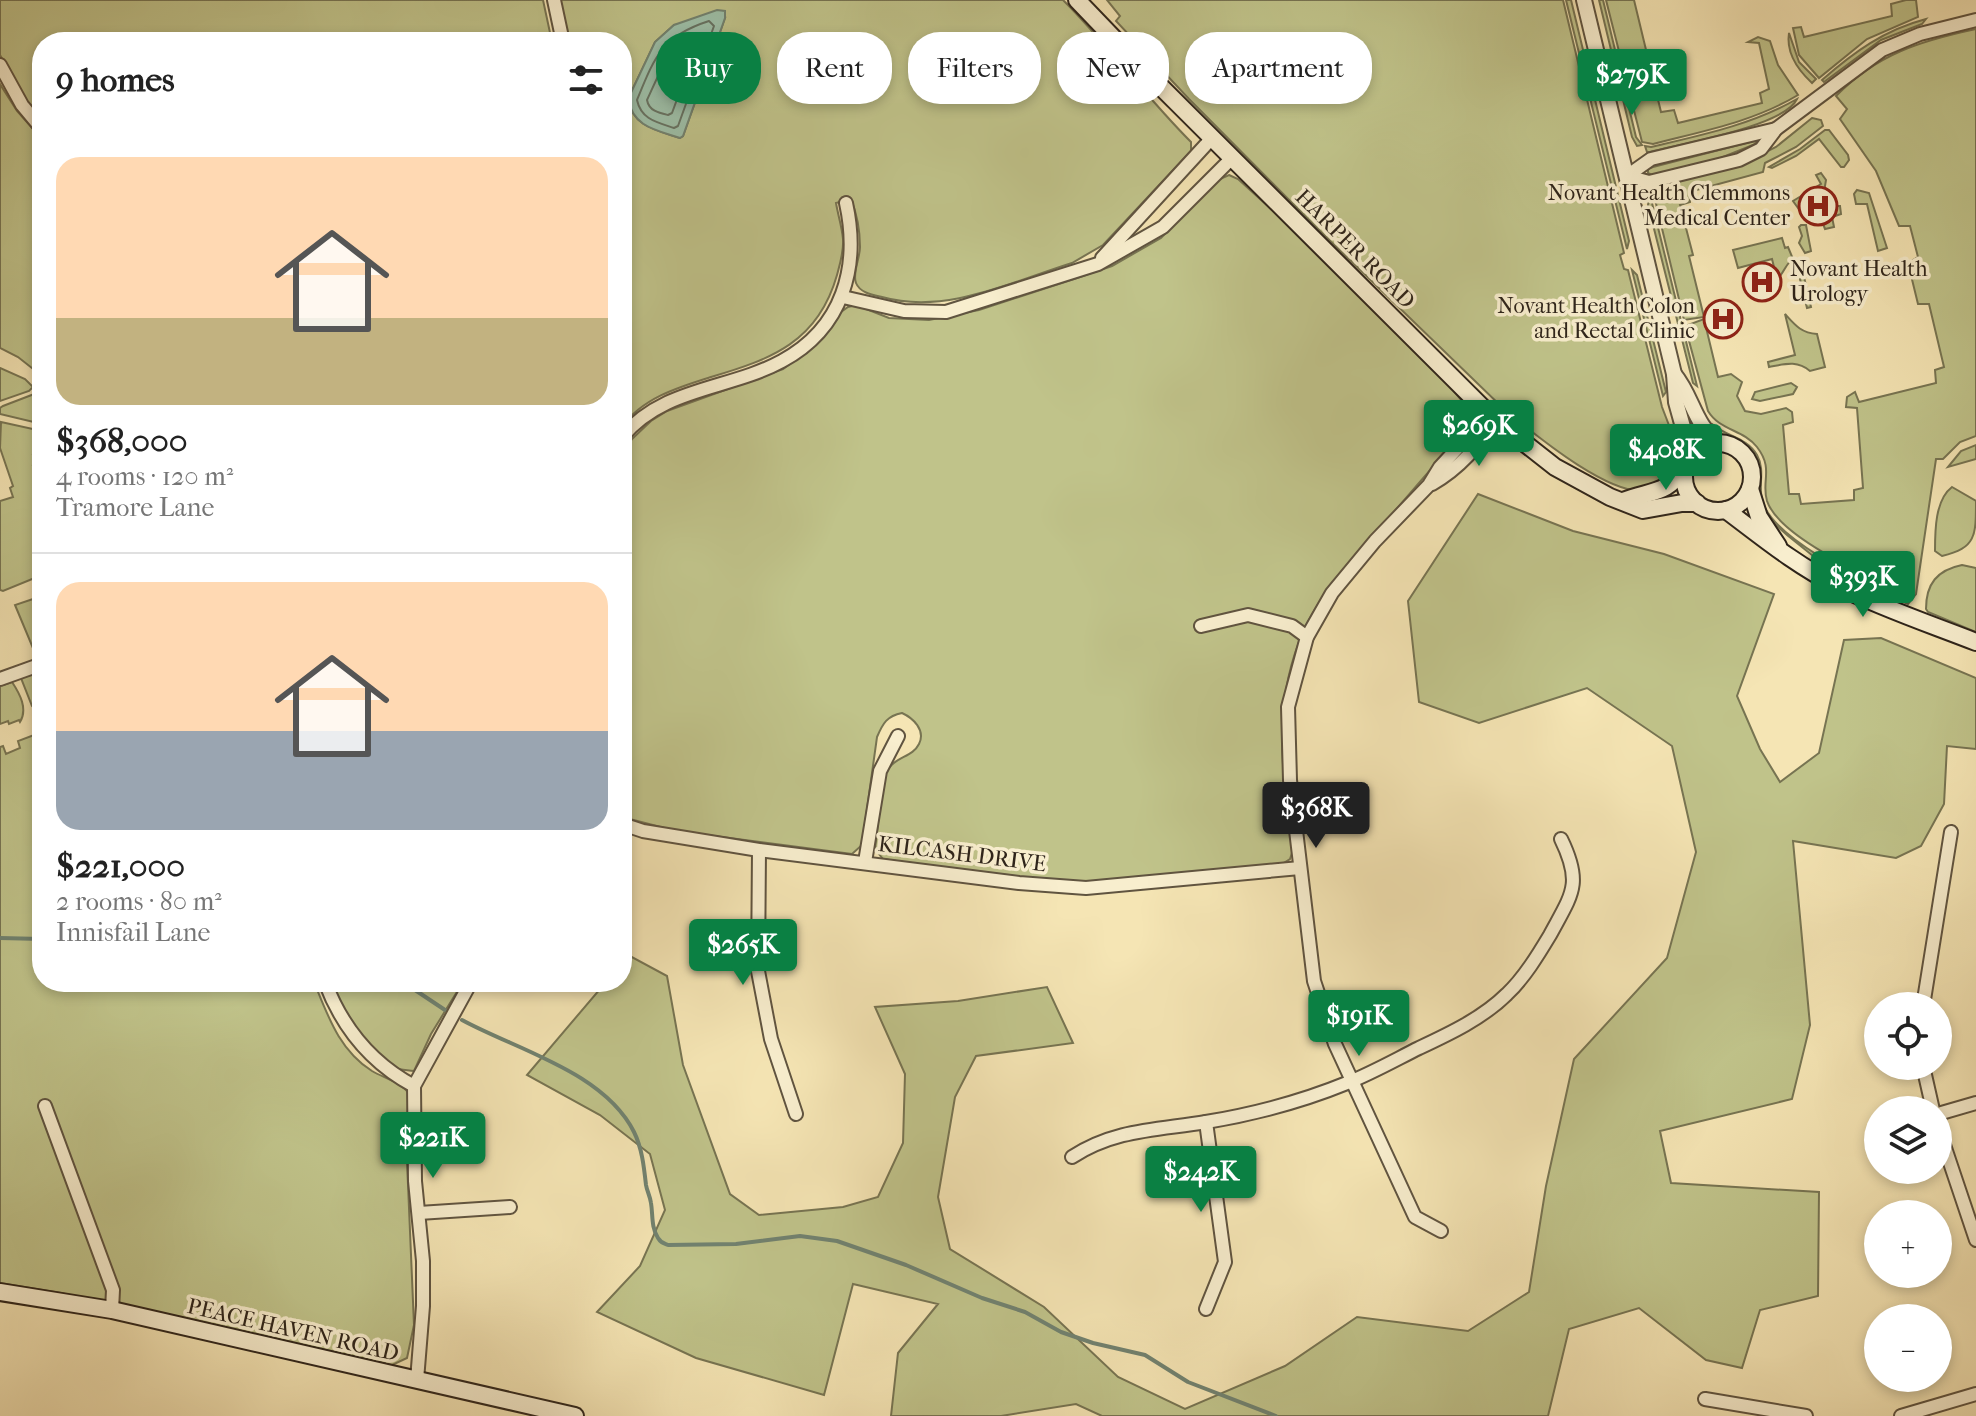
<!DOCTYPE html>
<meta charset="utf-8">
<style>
:root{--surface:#fff;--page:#f6f6f6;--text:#222;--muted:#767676;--line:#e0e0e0;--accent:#0b8043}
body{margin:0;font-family:"IM FELL French Canon",serif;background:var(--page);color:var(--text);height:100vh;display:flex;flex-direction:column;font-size:30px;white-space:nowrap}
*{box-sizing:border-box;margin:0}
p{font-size:26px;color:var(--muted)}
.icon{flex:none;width:44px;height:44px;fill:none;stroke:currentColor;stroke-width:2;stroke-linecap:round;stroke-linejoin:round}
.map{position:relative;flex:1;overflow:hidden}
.details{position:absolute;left:32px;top:32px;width:600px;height:960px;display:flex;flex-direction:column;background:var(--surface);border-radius:32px;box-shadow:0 4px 12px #0003}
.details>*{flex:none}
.hud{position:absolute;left:656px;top:32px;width:760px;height:72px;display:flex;gap:16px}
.fabs{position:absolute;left:1864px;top:992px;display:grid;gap:16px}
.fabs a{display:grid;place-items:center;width:88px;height:88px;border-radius:50%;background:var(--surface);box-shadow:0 4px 12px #0003;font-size:40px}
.price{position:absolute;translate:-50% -68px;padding:0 18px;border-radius:8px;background:var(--accent);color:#fff;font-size:26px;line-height:52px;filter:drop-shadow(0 2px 4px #0008)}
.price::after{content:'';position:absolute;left:50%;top:48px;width:24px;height:18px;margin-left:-12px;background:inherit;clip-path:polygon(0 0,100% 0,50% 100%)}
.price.on{background:#222;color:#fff}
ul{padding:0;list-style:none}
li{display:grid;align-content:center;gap:16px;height:424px;padding:0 24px}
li+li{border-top:2px solid var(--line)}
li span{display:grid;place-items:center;height:248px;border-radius:24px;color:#555}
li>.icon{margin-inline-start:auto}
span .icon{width:144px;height:144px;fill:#fffc;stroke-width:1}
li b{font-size:34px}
h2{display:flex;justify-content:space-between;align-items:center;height:96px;padding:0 24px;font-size:34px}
.chip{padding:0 28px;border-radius:32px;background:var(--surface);box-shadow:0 4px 12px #0003;font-size:28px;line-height:72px}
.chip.on{background:var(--accent);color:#fff}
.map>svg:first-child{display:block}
.green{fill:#c0c38a;stroke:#777452;stroke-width:2;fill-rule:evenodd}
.water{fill:#9dc0a9;stroke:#718270;stroke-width:2}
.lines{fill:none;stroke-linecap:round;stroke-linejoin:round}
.shore{stroke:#667262;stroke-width:2}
.stream{stroke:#718270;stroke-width:4}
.minor-casing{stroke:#605440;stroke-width:16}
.tertiary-casing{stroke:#605440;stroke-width:18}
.secondary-casing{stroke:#2e241a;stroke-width:20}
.minor{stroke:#f8eece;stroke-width:12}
.tertiary{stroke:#f8eece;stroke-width:14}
.secondary{stroke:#f8eece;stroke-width:16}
.labels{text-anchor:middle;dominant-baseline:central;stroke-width:7;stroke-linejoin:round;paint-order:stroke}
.poi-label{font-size:22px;fill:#2e241a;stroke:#f8eece;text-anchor:end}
.street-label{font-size:22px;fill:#2e241a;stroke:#f8eece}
</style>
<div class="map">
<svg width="1976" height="1416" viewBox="0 0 1976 1416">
<rect width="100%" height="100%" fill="#f5e5b4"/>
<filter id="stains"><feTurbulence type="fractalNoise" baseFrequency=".0025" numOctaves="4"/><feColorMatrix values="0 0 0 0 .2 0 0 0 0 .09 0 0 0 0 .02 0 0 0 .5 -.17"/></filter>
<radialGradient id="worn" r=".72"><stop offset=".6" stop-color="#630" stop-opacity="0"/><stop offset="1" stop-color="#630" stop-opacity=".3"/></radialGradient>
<g class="green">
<path d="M0,0H543L552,42H42V121L20,93L0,55Z"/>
<path d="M560,0H1063C1108,45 1146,97 1191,142V151L1103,245L1072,263C1011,282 946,315 882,297C873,295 860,293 856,283C852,274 860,258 860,247C860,231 857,214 851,199L836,203C838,215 842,227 843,239C844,251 840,264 837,275C818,342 772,359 711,377C679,387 642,398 622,427V42H568ZM725,18L683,136L680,138C656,130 633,127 628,99L655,42L674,25Z"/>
<path d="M1107,0H1563L1624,253L1620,255L1624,269L1628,270L1662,407L1675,441L1683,438C1684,458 1681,468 1664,480C1660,482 1654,489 1649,490C1613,500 1533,433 1506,411L1320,231L1189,99L1116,21L1120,16Z"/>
<path d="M1566,0H1571L1629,241L1627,249Z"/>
<path d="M1599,0H1603L1636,137L1642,145L1637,146L1632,137Z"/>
<path d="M1606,0H1634L1661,112L1674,110L1678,123L1762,103L1760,93L1769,89L1759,43L1748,42L1758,37L1770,41L1778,65L1798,95C1753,122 1703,131 1653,144L1642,142Z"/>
<path d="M1906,0H1916L1918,17L1867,39L1819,78L1799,55L1793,28L1801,27L1804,37L1892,16L1891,4Z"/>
<path d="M1926,19L1922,24L1881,40L1824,82L1822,80C1854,52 1884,30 1926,19Z"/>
<path d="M1976,29V436L1960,442L1943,459H1936L1916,594L1908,604L1860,582L1818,560L1787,535L1765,515L1758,492V466L1752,453L1736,439L1720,434L1710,426L1712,424C1727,437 1746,437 1757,455C1766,471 1757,487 1763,503C1775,538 1859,581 1893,592L1894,588C1861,573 1779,536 1767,501C1761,481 1774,469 1757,447C1743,429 1720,431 1708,411L1685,326L1704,319L1718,377L1731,374L1742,382L1737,396L1745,411L1761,414L1786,408L1792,412L1793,422L1783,425L1789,494H1799L1801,504L1854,500V490L1863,488L1857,408L1846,407L1847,397L1855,392L1859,402L1936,383L1935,370L1944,367L1929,304H1918L1908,263L1918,257L1910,226H1899L1876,171L1840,119L1847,109L1836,96C1877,54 1920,41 1976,29Z"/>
<path d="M1789,33L1799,62L1816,79L1812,83C1798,70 1786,52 1789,33Z"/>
<path d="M0,84L17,111L42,139V376L18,357L0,348Z"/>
<path d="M1797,99C1785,126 1680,144 1650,152H1647L1645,146L1651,147C1702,135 1751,125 1797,99Z"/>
<path d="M1812,118L1821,120L1823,126L1796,147L1765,163L1763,172L1689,192L1690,202L1680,205L1693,255L1689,256L1704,317L1684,320L1653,191L1659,186L1736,167L1776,147Z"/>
<path d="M1825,130H1829L1848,155L1849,160L1844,167H1841L1819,139L1796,156L1772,168L1769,167L1800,149Z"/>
<path d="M1754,141L1758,143L1713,161L1652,175L1648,173V169L1653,167Z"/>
<path d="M1821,173L1826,180L1824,192L1798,208L1793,201L1821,184L1816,175Z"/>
<path d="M1229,175L1238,179L1312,246L1441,376L1474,415L1472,424C1442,455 1415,488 1387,520C1333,582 1295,616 1284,703C1278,752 1287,801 1293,850L1290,859L1282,864L1092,883L1031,881L883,859L875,849L883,780C890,755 911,760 919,744C926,730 913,718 902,713C887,716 883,723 877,737L862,845L852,854L676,831L622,817V455L632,439L651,421L667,411L783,369L817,343L841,312L848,307L856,305L889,318L929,320L979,310L1074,279L1112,266L1161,238L1220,179Z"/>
<path d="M1857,190L1869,193L1887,248L1878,251L1867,204H1856L1854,194Z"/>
<path d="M1650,195L1697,386L1693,383L1648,205Z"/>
<path d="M1835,206H1840L1841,214L1832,217L1834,227L1825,229C1820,218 1826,212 1835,206Z"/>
<path d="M1801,225H1806L1811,251L1805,253L1799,243L1802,236L1799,227Z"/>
<path d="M1782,238L1785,248L1788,247L1793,259C1785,264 1784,274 1777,279L1772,259L1738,268L1733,250Z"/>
<path d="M1815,268L1818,271L1816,274L1804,277L1811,307L1807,308L1800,279L1803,273Z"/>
<path d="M1632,270L1637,275L1666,392L1663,396Z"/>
<path d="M1785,314C1795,325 1801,333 1817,334L1825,367L1810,371C1797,360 1785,364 1769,367L1768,362L1795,355Z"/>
<path d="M0,368L25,379L33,387L29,391L0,401Z"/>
<path d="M1791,383L1797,387L1793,394L1760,401L1752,399L1755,392Z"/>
<path d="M42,391V424L0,414V408L3,406Z"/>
<path d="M1,422L42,431V442L33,454L38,458L33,465L42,471V575L3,591L0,590V501L13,497L10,488L13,486L0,448Z"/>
<path d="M1976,445V459L1948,467L1961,451Z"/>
<path d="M1952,487L1976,501C1976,536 1976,548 1942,556L1935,551C1935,531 1935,500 1952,487Z"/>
<path d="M1478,494L1573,531L1664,554L1774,594L1737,696L1760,749L1780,782L1819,753L1844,640L1881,638L1976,678V749L1947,746L1944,804L1921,846L1896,858L1793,841L1810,1025L1792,1099L1660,1131L1671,1183L1819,1192L1818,1296L1760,1310L1742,1368L1706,1360L1639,1308L1569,1329L1548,1416H1102L1076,1404L1001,1416H891L898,1353L938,1304L853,1284L824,1395L696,1358L597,1312L640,1266L665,1210L650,1154L600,1115L527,1075L606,982H622V965L630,956L667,976L683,1065L730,1194L759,1215L843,1207L878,1197L903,1143L905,1074L875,1007L958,1001L1047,987L1073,1043L976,1056L955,1097L938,1197L950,1249L1044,1307L1118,1377L1185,1409L1285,1366L1357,1317L1468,1331L1529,1292L1546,1186L1574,1059L1667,958L1696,852L1672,746L1587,688L1479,723L1419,702L1408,601Z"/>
<path d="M1962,565L1976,568V632L1928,612L1926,609C1926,584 1937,570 1962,565Z"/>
<path d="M42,596V657L40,658L35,653L15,605Z"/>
<path d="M42,671V716L32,706L21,678Z"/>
<path d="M12,682C20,694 28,709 20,722L19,720L9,724L8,721L0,724V686Z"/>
<path d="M42,732V982H314C328,1016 339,1050 372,1071C384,1078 400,1082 409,1093L407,1161L414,1325L407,1358L390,1366L61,1293L0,1283V747L3,746L6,754L20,748L18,741Z"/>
<path d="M330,982H463L431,1034L414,1071C408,1070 400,1070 395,1068C365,1056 342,1010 330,982Z"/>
</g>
<path class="water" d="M717,10L725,11V18L683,136L680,138C656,130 633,127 628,99L655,42L674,25Z"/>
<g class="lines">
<g class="shore">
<path d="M709,21L714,26L678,126L674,128C656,122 641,119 637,100C655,56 662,36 709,21Z"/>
<path d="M694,37L698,42L672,113L668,115C659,113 649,111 647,100C658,77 668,46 694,37Z"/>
</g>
<g class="stream">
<path d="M0,938L42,939"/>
<path d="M403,982L445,1010"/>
<path d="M462,1020C517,1050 604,1072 634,1132C642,1148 644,1167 646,1185C647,1191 650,1196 651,1203C653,1215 651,1227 658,1238C661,1243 663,1243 668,1245L736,1244L800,1236L837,1241L906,1265L982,1298L1025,1312L1061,1332L1093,1343L1145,1355L1188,1382L1276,1416"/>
</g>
<g class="minor-casing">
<g id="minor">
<path d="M554,0L563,42"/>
<path d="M0,65L22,105L42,129"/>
<path d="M1627,176L1649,182L1739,160L1761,149L1776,129L1882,50L1920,34L1976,20"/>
<path d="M1627,176L1651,159L1776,129"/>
<path d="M1102,258L1212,138"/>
<path d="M843,297L904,311L946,312L1098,264L1163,227L1232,158"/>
<path d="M622,437C663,387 729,390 782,361C843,328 860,267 846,203"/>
<path d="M1432,484C1458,469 1481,445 1494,419"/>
<path d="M1201,626L1248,615L1292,626L1307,637"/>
<path d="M0,679L42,664"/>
<path d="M622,824L643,831L759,850L1019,883L1086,888L1300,868"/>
<path d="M759,850L758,971L771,1039L796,1114"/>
<path d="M865,862L880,771L898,736"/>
<path d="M325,982C342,1027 371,1063 414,1086"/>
<path d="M1923,1006L1951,832"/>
<path d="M1923,1066L1933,1110"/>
<path d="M45,1106L113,1290L112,1310"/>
<path d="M1938,1114L1976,1103"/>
<path d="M1938,1127L1976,1240"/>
<path d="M1072,1157C1115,1129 1158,1130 1206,1122C1254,1114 1303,1101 1347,1083C1372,1073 1395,1060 1419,1048C1449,1034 1483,1018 1507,994C1524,978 1538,955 1550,935C1572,894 1583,884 1561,839"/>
<path d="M419,1213L510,1207"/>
<path d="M1441,1231L1415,1217L1335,1044L1314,981L1290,780L1288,707L1307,637L1332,593L1375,541L1429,485L1440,467L1477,427L1494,419"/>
<path d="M1206,1309L1225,1262L1206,1122"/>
<path d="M417,1380L423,1306V1261L415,1181L414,1086L471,982"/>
<path d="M1705,1399L1806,1416"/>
<path d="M1901,1416L1976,1394"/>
</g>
</g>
<g class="tertiary-casing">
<g id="tertiary">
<path d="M1584,0L1674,374L1676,402L1688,445V461"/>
<path d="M1674,374C1693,397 1694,425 1719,443"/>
</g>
</g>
<g class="secondary-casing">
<g id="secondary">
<path d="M1077,0L1148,74L1494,419L1555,467L1610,497L1643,510L1682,503H1697"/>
<circle cx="1718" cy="477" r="34"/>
<path d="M1750,489L1759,517L1778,546"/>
<path d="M1623,501C1652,490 1667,495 1685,467"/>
<path d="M1726,510C1762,537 1797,566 1838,586C1882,608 1930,624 1976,642"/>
<path d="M0,1292L112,1310L575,1416"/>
</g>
</g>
<use href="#minor" class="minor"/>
<use href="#tertiary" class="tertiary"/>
<use href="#secondary" class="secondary"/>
</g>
<defs>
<g id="hospital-ring" transform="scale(2)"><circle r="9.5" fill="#f8eece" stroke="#8f2418" stroke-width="1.5"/><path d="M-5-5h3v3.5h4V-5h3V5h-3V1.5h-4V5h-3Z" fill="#8f2418"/></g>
</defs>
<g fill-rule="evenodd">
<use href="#hospital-ring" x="1818" y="206"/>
<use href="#hospital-ring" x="1762" y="282"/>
<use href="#hospital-ring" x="1723" y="319"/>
</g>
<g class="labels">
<g class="poi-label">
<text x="1790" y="193">Novant Health Clemmons<tspan x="1790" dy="25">Medical Center</tspan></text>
<text x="1790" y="269" text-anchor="start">Novant Health<tspan x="1790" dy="25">Urology</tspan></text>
<text x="1695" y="306">Novant Health Colon<tspan x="1695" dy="25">and Rectal Clinic</tspan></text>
</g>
<g class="street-label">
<text transform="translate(1355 249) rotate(45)">HARPER ROAD</text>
<text transform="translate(962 854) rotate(7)">KILCASH DRIVE</text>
<text transform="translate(293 1330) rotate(13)">PEACE HAVEN ROAD</text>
</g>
</g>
<rect width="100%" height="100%" filter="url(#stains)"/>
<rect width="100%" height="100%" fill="url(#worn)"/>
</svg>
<div class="fabs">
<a><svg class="icon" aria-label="locate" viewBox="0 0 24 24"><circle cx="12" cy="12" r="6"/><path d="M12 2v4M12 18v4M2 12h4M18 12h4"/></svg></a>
<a><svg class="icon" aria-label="layers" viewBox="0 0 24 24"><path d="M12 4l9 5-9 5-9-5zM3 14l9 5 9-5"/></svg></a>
<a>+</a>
<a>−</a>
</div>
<b class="price" style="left:1632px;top:117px">$279K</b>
<b class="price" style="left:1479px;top:468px">$269K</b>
<b class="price" style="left:1666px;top:492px">$408K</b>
<b class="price" style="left:1863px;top:619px">$393K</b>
<b class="price on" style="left:1316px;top:850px">$368K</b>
<b class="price" style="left:743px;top:987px">$265K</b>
<b class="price" style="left:1359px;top:1058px">$191K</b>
<b class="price" style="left:433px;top:1180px">$221K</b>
<b class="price" style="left:1201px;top:1214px">$242K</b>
<div class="hud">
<a class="chip on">Buy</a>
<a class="chip">Rent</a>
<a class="chip">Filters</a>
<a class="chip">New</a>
<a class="chip">Apartment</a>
</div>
<section class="details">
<h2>9 homes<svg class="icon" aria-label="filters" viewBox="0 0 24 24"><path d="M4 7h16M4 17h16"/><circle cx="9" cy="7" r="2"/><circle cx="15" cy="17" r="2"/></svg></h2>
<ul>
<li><span style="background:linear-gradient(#ffd9b3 65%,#c2b280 0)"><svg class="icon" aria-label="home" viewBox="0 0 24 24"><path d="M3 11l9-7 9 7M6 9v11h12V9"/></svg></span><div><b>$368,000</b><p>4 rooms · 120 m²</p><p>Tramore Lane</p></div></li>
<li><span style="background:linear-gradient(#ffd9b3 60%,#9aa5b1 0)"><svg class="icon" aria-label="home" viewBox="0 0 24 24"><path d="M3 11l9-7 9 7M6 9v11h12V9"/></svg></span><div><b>$221,000</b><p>2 rooms · 80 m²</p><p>Innisfail Lane</p></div></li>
</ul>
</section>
</div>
